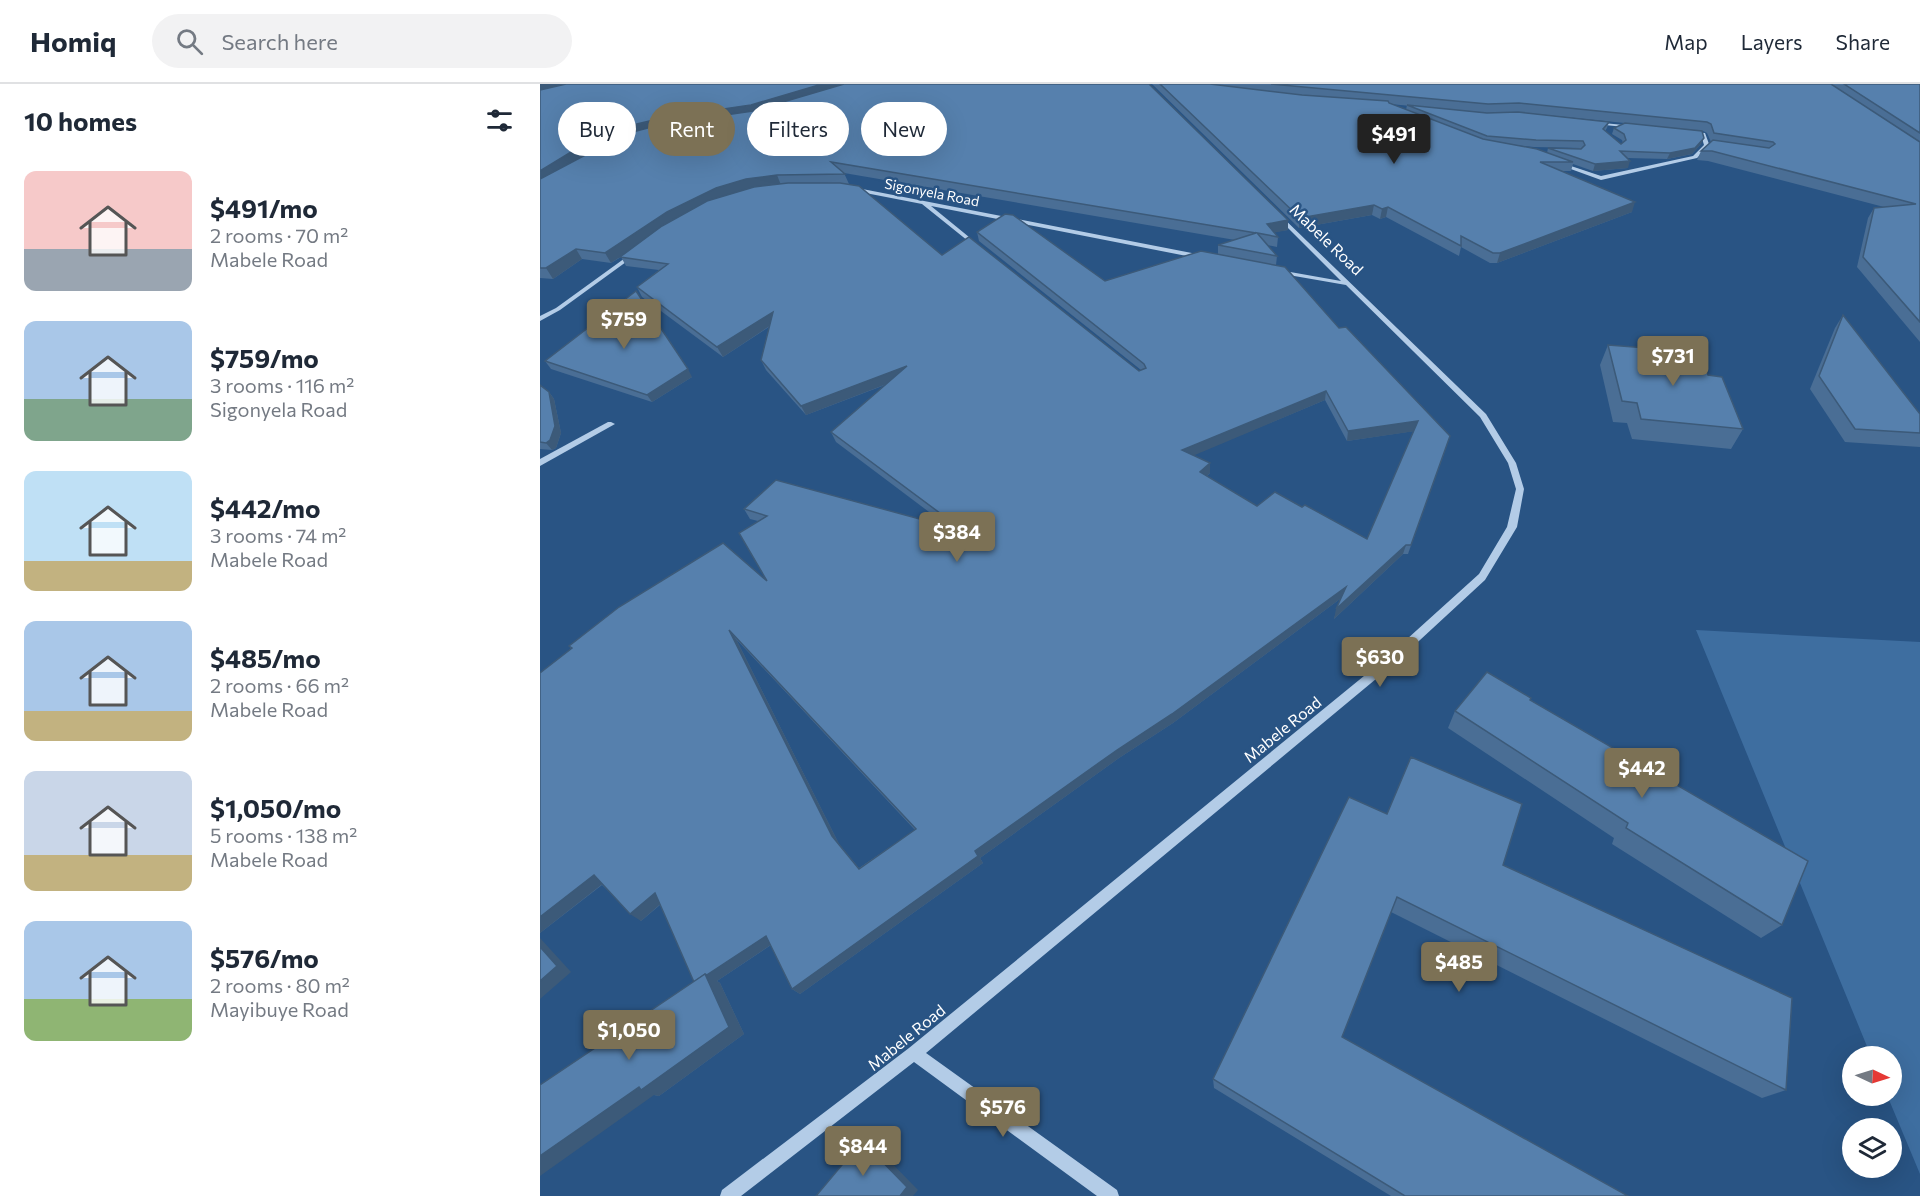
<!DOCTYPE html>
<meta charset="utf-8">
<style>
:root{--surface:#fff;--page:#f2f2f3;--text:#1f2937;--muted:#747a83;--line:#e0e1e3;--accent:#7c7155}
body{margin:0;font-family:Commissioner,sans-serif;background:var(--page);color:var(--text);height:100vh;display:flex;flex-direction:column;font-size:22px;white-space:nowrap}
*{box-sizing:border-box;margin:0}
p{font-size:20px;color:var(--muted)}
.icon{flex:none;width:33px;height:33px;fill:none;stroke:currentColor;stroke-width:2;stroke-linecap:round;stroke-linejoin:round}
.map{position:relative;flex:1;overflow:hidden}
.side{display:flex;flex-direction:column;background:var(--surface);width:540px}
.side>*{flex:none}
.banner{position:absolute;left:18px;top:18px;width:570px;height:54px;display:flex;gap:12px}
.needle{width:39px;rotate:94deg}
.fabs{position:absolute;left:1302px;top:962px;display:grid;gap:12px}
.fabs a{display:grid;place-items:center;width:60px;height:60px;border-radius:50%;background:var(--surface);box-shadow:0 6px 24px #0002;font-size:30px}
.price{position:absolute;translate:-50% -51px;padding:0 14px;border-radius:6px;background:var(--accent);color:#fff;font-size:20px;line-height:39px;filter:drop-shadow(0 2px 3px #0008)}
.price::after{content:'';position:absolute;left:50%;top:36px;width:18px;height:14px;margin-left:-9px;background:inherit;clip-path:polygon(0 0,100% 0,50% 100%)}
.price.selected{background:#222;color:#fff}
ul{padding:0;list-style:none}
li{display:flex;align-items:center;gap:18px;height:150px;padding:0 24px}
li span{display:grid;place-items:center;flex:none;width:168px;height:120px;border-radius:12px;color:#555}
li>.icon{margin-inline-start:auto}
span .icon{width:72px;height:72px;fill:#fffc;stroke-width:1}
li b{font-size:26px}
h2{display:flex;justify-content:space-between;align-items:center;height:72px;padding:0 24px;font-size:26px}
.pill{padding:0 21px;border-radius:27px;background:var(--surface);box-shadow:0 6px 24px #0002;font-size:21px;line-height:54px}
.pill.selected{background:var(--accent);color:#fff}
header{display:flex;align-items:center;gap:36px;box-sizing:border-box;height:84px;padding:0 30px;background:var(--surface);border-bottom:2px solid var(--line)}
header strong{font-size:28px}
nav{display:flex;gap:33px;margin-inline-start:auto;font-size:21px}
.search{width:420px;height:54px;background:var(--page);display:flex;align-items:center;gap:15px;box-sizing:border-box;padding:0 21px;border-radius:33px;color:var(--muted);font-size:22px}
main{display:flex;flex:1;min-height:0}
.map>svg:first-child{display:block}
.green{fill:#3e6ea0}
.lines{fill:none;stroke-linecap:round;stroke-linejoin:round}
.minor{fill:#b3cce7;fill-rule:evenodd}
.wall{fill:#4a6e95;fill-rule:evenodd}
.shaded-wall{fill:#3c5a79}
.building{fill:#5680ad;stroke:#3c5a79;stroke-width:1.5;fill-rule:evenodd}
.labels{text-anchor:middle;dominant-baseline:central;stroke-width:5;stroke-linejoin:round;paint-order:stroke}
.far-street-label{font-size:14px;fill:#fff;stroke:#295484}
.street-label{font-size:16px;fill:#fff;stroke:#295484}
</style>
<header>
<strong>Homiq</strong>
<div class="search"><svg class="icon" aria-label="search" viewBox="0 0 24 24"><circle cx="10" cy="10" r="6"/><path d="M15 15l6 6"/></svg>Search here</div>
<nav><a>Map</a><a>Layers</a><a>Share</a></nav>
</header>
<main>
<section class="side">
<h2>10 homes<svg class="icon" aria-label="filters" viewBox="0 0 24 24"><path d="M4 7h16M4 17h16"/><circle cx="9" cy="7" r="2"/><circle cx="15" cy="17" r="2"/></svg></h2>
<ul>
<li><span style="background:linear-gradient(#f6c9c9 65%,#9aa5b1 0)"><svg class="icon" aria-label="home" viewBox="0 0 24 24"><path d="M3 11l9-7 9 7M6 9v11h12V9"/></svg></span><div><b>$491/mo</b><p>2 rooms · 70 m²</p><p>Mabele Road</p></div></li>
<li><span style="background:linear-gradient(#a9c7e8 65%,#7fa58c 0)"><svg class="icon" aria-label="home" viewBox="0 0 24 24"><path d="M3 11l9-7 9 7M6 9v11h12V9"/></svg></span><div><b>$759/mo</b><p>3 rooms · 116 m²</p><p>Sigonyela Road</p></div></li>
<li><span style="background:linear-gradient(#bfe0f5 75%,#c2b280 0)"><svg class="icon" aria-label="home" viewBox="0 0 24 24"><path d="M3 11l9-7 9 7M6 9v11h12V9"/></svg></span><div><b>$442/mo</b><p>3 rooms · 74 m²</p><p>Mabele Road</p></div></li>
<li><span style="background:linear-gradient(#a9c7e8 75%,#c2b280 0)"><svg class="icon" aria-label="home" viewBox="0 0 24 24"><path d="M3 11l9-7 9 7M6 9v11h12V9"/></svg></span><div><b>$485/mo</b><p>2 rooms · 66 m²</p><p>Mabele Road</p></div></li>
<li><span style="background:linear-gradient(#c9d6e8 70%,#c2b280 0)"><svg class="icon" aria-label="home" viewBox="0 0 24 24"><path d="M3 11l9-7 9 7M6 9v11h12V9"/></svg></span><div><b>$1,050/mo</b><p>5 rooms · 138 m²</p><p>Mabele Road</p></div></li>
<li><span style="background:linear-gradient(#a9c7e8 65%,#8fb573 0)"><svg class="icon" aria-label="home" viewBox="0 0 24 24"><path d="M3 11l9-7 9 7M6 9v11h12V9"/></svg></span><div><b>$576/mo</b><p>2 rooms · 80 m²</p><p>Mayibuye Road</p></div></li>
</ul>
</section>
<div class="map">
<svg width="1380" height="1112" viewBox="0 0 1380 1112">
<rect width="100%" height="100%" fill="#295484"/>
<path class="green" d="M1156,546L1380,558V1090L1347,1011H1352V972H1331Z"/>
<g class="lines">
<g class="minor">
<path d="M1053,38L1094,42L1096,43L1094,44L1055,40Z"/>
<path d="M1151,48L1165,49L1169,60L1184,62L1181,64L1168,63L1157,74L1061,96L1017,80L1022,79L1061,92L1153,72L1164,61L1161,51L1149,50Z"/>
<path d="M312,103L662,171L665,173L662,175L391,122L440,162L441,163L438,165L382,120L310,106L309,105Z"/>
<path d="M738,129L946,330L976,379L984,405L977,443L945,496L854,580L386,969L577,1106L579,1112H557L374,978L201,1112H180L182,1106L369,964L846,574L939,490L967,443L976,405L968,379L940,333L806,201L737,189V187L739,186L801,197L735,131Z"/>
<path d="M92,169L97,170L20,226L0,237V232L16,224Z"/>
<path d="M68,338H71L75,340L0,382V375Z"/>
</g>
</g>
<g class="wall">
<path d="M0,0L748,136V146L734,148L738,153L737,163L727,161L737,172L736,181L799,244L907,361L868,470H863L794,535L800,515L633,639L579,674L440,774L443,779L260,910L252,905L231,861L177,897L180,899L204,950L119,1012L114,1011L154,898L120,821L101,837L62,801L0,849L31,565L29,562L227,497L218,437L210,435L204,425L409,443L296,358L291,348L345,301L266,331L226,286L221,276L229,243L183,273L102,213L97,203L119,186L86,182L81,173L71,179L42,175L13,195L0,194ZM304,89L695,156L678,161V170L565,197L437,148L439,157L601,286L599,287L402,171L305,100H309ZM785,316L807,357L874,347L827,455L717,422L667,392L670,389V379L653,371ZM196,555L375,746L319,784L299,760Z"/>
<path d="M612,0H1380V258L1317,183L1328,134L1334,124L1344,123L1168,77L1157,76L1161,67L1171,58L1167,49L1163,47L977,28L946,29L850,20L866,26L867,21L947,29L1069,38L1067,44L1065,47L1081,60L1083,59L1082,56L1072,50L1074,44L1161,60L1152,70L1127,75L1087,74L1088,84L1053,87L1033,80L1031,87H1022L1092,128L957,179H950L921,163L919,172L846,133L840,135L832,131L759,144ZM975,61L994,63L1041,64H1008L1007,69Z"/>
<path d="M1303,231L1380,330V363L1305,358L1270,305L1295,244Z"/>
<path d="M1068,261L1203,345L1191,365L1092,355L1087,339L1073,338L1060,281Z"/>
<path d="M5,277L152,293L112,318L11,285Z"/>
<path d="M0,301L9,308L14,315L21,349L16,364L12,366L0,365Z"/>
<path d="M990,616L1242,841L1221,854L1072,760L1074,754L908,644L915,627Z"/>
<path d="M847,730L963,781L1246,1006L1222,1014L851,828L802,953L1088,1112H851L674,1004L673,995Z"/>
</g>
<g class="shaded-wall">
<path d="M0,0H39L0,10Z"/>
<path d="M282,0H312L0,100V87L41,62L80,44Z"/>
<path d="M1164,54L1161,60L1152,70L1127,75L1130,69Z"/>
<path d="M1090,77L1088,84L1053,87L1055,80Z"/>
<path d="M237,91L241,101L132,138L71,179L65,169L127,128L176,104L206,95Z"/>
<path d="M1095,118L1092,128L957,179L960,169Z"/>
<path d="M834,121L832,131L759,144L760,134Z"/>
<path d="M848,123L846,133L840,135L842,125Z"/>
<path d="M748,136V146L727,150V140Z"/>
<path d="M36,165L42,175L13,195L6,184Z"/>
<path d="M233,228L237,237L183,273L177,263Z"/>
<path d="M367,282L370,291L266,331L261,322Z"/>
<path d="M148,285L152,293L112,318L107,311Z"/>
<path d="M786,307L785,316L643,376L642,366Z"/>
<path d="M9,308L14,315L21,349L16,364L12,366L6,359Z"/>
<path d="M878,337L876,347L807,357L808,347Z"/>
<path d="M910,352L907,361L868,470L871,461Z"/>
<path d="M670,379V389L660,398V388Z"/>
<path d="M866,461L863,470L794,535L796,525Z"/>
<path d="M806,503L804,512L633,639L579,674L440,774L443,779L260,910L252,905L435,767Z"/>
<path d="M189,546L196,555L299,760L326,792L292,752Z"/>
<path d="M54,791L65,798L0,849V833Z"/>
<path d="M115,809L125,816L101,837L90,830Z"/>
<path d="M226,852L235,858L177,897L180,899L204,950L119,1012L114,1011L0,1092V1072L165,890Z"/>
<path d="M0,854L31,888L0,915Z"/>
<path d="M322,1057L334,1061L378,1106L373,1112H360Z"/>
</g>
<g class="building">
<path d="M26,0H282L211,21L122,34L80,44L41,62L0,87V6Z"/>
<path d="M304,0H609L748,136L727,140L738,153L717,149L737,172L678,161L716,149L291,78L305,90L237,91L206,95L176,104L127,128L65,169L36,165L6,184H0V95L85,50L123,40L213,27Z"/>
<path d="M620,0H670L762,11L848,17L849,19L943,55L997,65L1033,78H1000L1095,118L960,169H953L921,152V162L848,123L842,125L834,121L760,134Z"/>
<path d="M731,0H1291L1380,58V238L1323,173L1334,124L1376,120L1172,67H1161L1173,56L1229,64L1235,60L1233,58L1174,49L1171,40L1167,38L979,19L948,20Z"/>
<path d="M1304,0H1380V49Z"/>
<path d="M867,21L947,29L978,28L1069,38L1063,45L1081,60L1086,56L1084,50L1074,44L1085,39L1162,47L1164,54L1155,64L1130,69L1080,67L1090,77L1055,80L1008,64L1041,65L1045,61L1043,57L996,56L947,52Z"/>
<path d="M248,99H300L319,102L402,171L429,153L599,287L606,284L604,280L437,148L465,130L473,131L565,197L661,167L745,183L799,244L806,243L910,352L871,461H866L796,525L806,503L632,630L577,666L435,767L438,772L252,905L226,852L167,891L165,890L154,898L115,809L90,830L54,791L0,833V589L32,564L29,562L79,523L183,459L227,497L199,449L227,432L204,425L236,396L424,447L291,348L367,282L261,322L221,276L233,228L177,263L97,203L128,180L80,173L122,142L167,117L214,103ZM786,307L808,347L878,337L827,455L765,421L762,423L735,408L717,422L660,388L670,379L642,366ZM189,546L376,745L319,785L292,752Z"/>
<path d="M96,207L148,285L107,311L5,277Z"/>
<path d="M1303,231L1380,330V349L1315,345L1279,292Z"/>
<path d="M1068,261L1159,268L1168,291L1182,293L1203,345L1101,335L1097,319L1082,317Z"/>
<path d="M0,301L9,308L15,342L10,356L6,359L0,358Z"/>
<path d="M947,588L991,614L990,616L1268,777L1242,841L1086,744L1088,739L915,627Z"/>
<path d="M871,673L982,720L963,781L1252,914L1246,1006L857,813L802,953L1088,1112H865L673,995L809,713L847,730Z"/>
<path d="M0,863L17,882L0,897Z"/>
<path d="M165,890L189,943L101,1006L99,1003L0,1072V1001Z"/>
<path d="M322,1057L367,1103L360,1112H276Z"/>
</g>
<g class="labels">
<g class="far-street-label">
<text transform="translate(392 108) rotate(11)">Sigonyela Road</text>
</g>
<g class="street-label">
<text transform="translate(787 155) rotate(44)">Mabele Road</text>
<text transform="translate(742 645) rotate(-39)">Mabele Road</text>
<text transform="translate(366 953) rotate(-39)">Mabele Road</text>
</g>
</g>
</svg>
<div class="fabs">
<a><svg class="needle" viewBox="-14 -14 28 28"><path d="M0-13l5 13h-10z" fill="#e53935"/><path d="M0 13l5-13h-10z" fill="#747a83"/></svg></a>
<a><svg class="icon" aria-label="layers" viewBox="0 0 24 24"><path d="M12 4l9 5-9 5-9-5zM3 14l9 5 9-5"/></svg></a>
</div>
<b class="price selected" style="left:854px;top:81px">$491</b>
<b class="price" style="left:84px;top:266px">$759</b>
<b class="price" style="left:1133px;top:303px">$731</b>
<b class="price" style="left:417px;top:479px">$384</b>
<b class="price" style="left:840px;top:604px">$630</b>
<b class="price" style="left:1102px;top:715px">$442</b>
<b class="price" style="left:919px;top:909px">$485</b>
<b class="price" style="left:89px;top:977px">$1,050</b>
<b class="price" style="left:463px;top:1054px">$576</b>
<b class="price" style="left:323px;top:1093px">$844</b>
<div class="banner">
<a class="pill">Buy</a>
<a class="pill selected">Rent</a>
<a class="pill">Filters</a>
<a class="pill">New</a>
</div>
</div>
</main>
